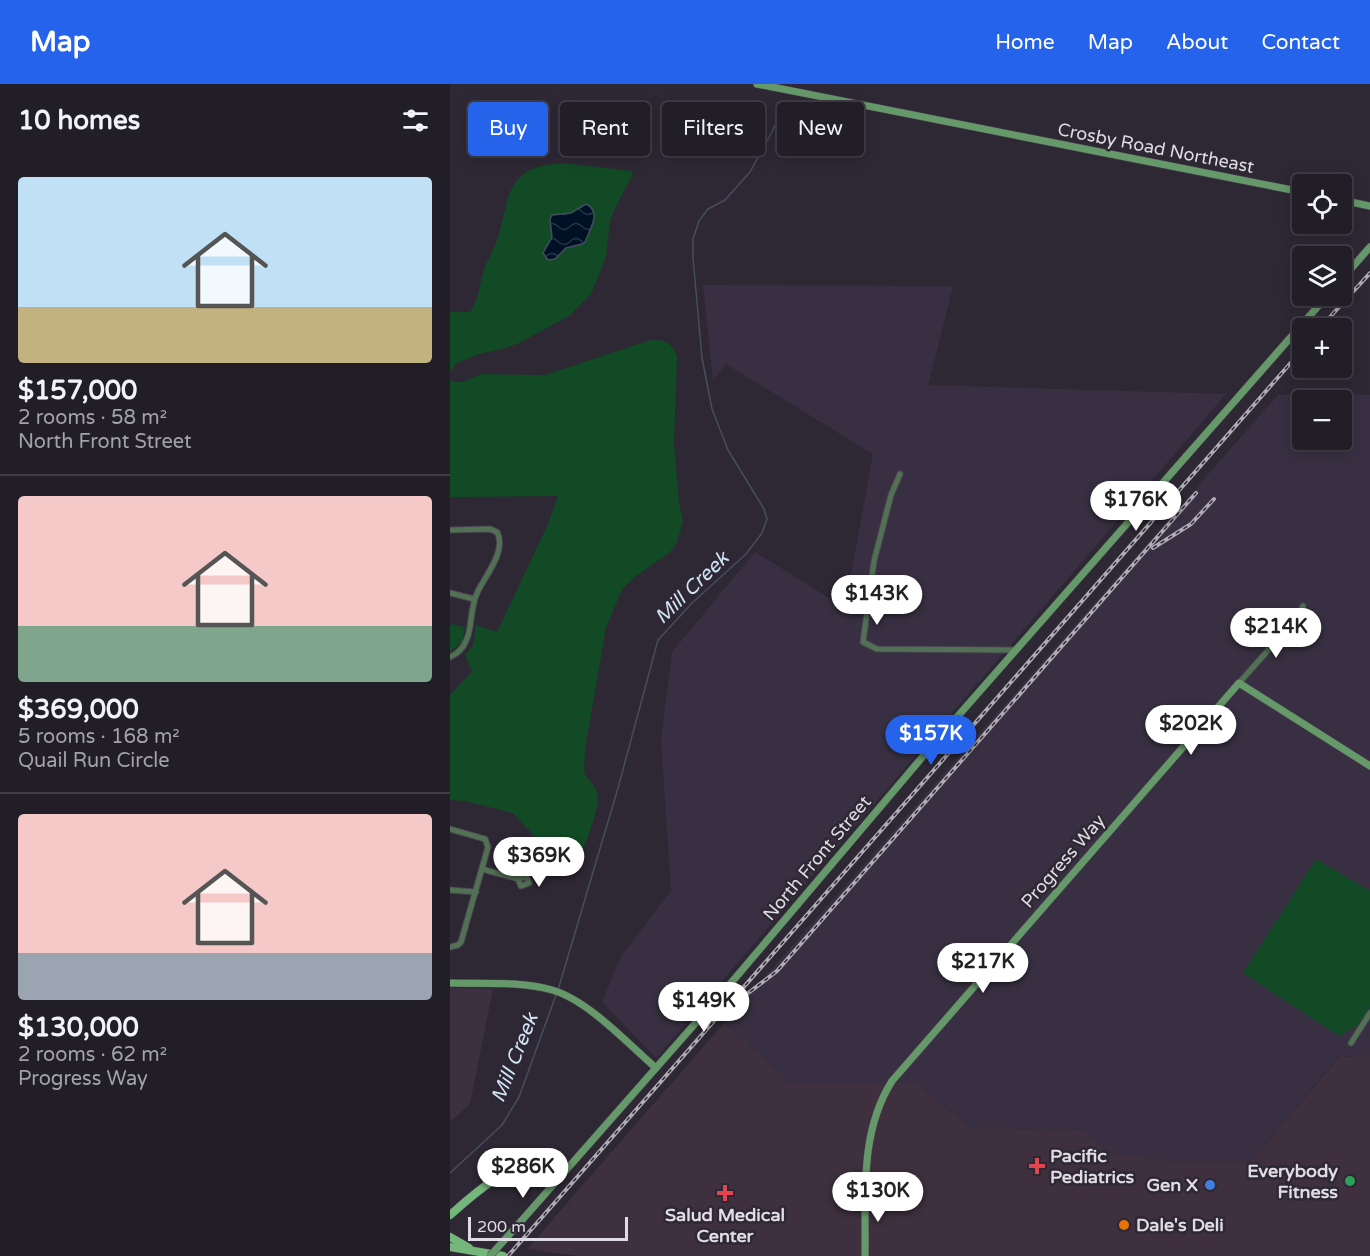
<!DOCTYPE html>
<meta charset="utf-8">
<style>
:root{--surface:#221e28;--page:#2a2730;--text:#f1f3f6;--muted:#a2a2a8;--line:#3f3c45;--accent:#2563eb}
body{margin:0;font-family:"Varela Round",sans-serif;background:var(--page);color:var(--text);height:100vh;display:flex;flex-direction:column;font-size:22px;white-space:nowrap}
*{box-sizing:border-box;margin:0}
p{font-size:20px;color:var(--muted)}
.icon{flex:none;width:33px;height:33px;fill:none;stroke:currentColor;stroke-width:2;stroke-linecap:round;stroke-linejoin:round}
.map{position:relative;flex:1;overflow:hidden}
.sheet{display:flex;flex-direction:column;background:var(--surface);width:450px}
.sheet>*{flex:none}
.hud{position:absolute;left:18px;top:18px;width:570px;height:54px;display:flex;gap:12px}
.fabs{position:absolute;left:842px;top:90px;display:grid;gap:12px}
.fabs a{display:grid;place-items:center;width:60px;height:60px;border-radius:6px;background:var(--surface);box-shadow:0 3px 15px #0003,0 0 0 2px var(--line);font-size:30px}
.scale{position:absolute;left:18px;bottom:15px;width:160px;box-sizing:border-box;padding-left:6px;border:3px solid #dfdce4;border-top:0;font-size:16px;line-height:21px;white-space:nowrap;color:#dfdce4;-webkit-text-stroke:4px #2e2835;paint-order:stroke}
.price{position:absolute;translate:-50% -51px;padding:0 14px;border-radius:21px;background:#fff;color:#222;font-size:20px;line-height:39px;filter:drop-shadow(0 2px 3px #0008)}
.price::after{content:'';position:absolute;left:50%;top:36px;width:18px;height:14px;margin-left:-9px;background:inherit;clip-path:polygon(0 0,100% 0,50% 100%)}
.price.on{background:var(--accent);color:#fff}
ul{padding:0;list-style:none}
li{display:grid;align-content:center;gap:12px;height:318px;padding:0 18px}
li+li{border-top:2px solid var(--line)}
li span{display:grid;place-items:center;height:186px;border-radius:6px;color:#555}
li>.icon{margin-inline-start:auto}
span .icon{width:108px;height:108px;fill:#fffc;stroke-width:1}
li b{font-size:26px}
h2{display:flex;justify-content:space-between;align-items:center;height:72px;padding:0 18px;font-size:26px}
.pill{padding:0 21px;border-radius:6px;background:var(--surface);box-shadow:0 3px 15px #0003,0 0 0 2px var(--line);font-size:21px;line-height:54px}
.pill.on{background:var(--accent);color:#fff}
header{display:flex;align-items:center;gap:36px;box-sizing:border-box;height:84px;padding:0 30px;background:var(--accent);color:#fff}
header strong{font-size:28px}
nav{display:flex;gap:33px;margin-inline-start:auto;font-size:21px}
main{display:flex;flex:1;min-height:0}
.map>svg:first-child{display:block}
.commercial{fill:#3e303e}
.built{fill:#383042;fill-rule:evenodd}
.education{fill:#3b3140}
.grass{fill:#114a25}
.water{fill:url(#water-waves);stroke:#434e5e;stroke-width:1.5}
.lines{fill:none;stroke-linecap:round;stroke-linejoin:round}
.stream{stroke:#434e5e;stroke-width:1.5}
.street-casing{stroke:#4a4551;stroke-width:7}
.secondary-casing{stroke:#4a4551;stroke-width:8}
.primary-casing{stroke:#4a4551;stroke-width:9}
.street{stroke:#527154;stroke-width:5}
.secondary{stroke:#66996a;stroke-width:7}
.primary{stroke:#75b77b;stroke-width:8}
.rail-casing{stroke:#b0acb5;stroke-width:4}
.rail{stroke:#2e2835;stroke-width:1.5;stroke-dasharray:4.5;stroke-linecap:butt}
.secondary-bridge-casing{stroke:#4a4551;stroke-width:8;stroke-linecap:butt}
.secondary-bridge{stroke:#66996a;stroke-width:7}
.health-dot{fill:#e0444e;stroke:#2e2835;stroke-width:2}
.leisure-dot{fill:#2e9e5b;stroke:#2e2835;stroke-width:2}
.shop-dot{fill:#3f7fe0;stroke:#2e2835;stroke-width:2}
.food-dot{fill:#e8710a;stroke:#2e2835;stroke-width:2}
.labels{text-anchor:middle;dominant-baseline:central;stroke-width:5;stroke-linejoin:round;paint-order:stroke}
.street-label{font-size:18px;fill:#dfdce4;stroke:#2e2835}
.poi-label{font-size:18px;font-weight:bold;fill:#dfdce4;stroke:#2e2835;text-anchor:start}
.water-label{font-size:20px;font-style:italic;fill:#d0e4f5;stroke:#2e2835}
</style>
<header>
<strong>Map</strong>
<nav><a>Home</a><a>Map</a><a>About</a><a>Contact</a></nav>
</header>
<main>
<section class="sheet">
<h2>10 homes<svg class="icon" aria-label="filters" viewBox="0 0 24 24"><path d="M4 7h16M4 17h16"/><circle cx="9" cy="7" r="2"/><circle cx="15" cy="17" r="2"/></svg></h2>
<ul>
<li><span style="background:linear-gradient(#bfe0f5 70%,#c2b280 0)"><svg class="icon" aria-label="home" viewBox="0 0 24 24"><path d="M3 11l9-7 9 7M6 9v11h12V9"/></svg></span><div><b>$157,000</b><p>2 rooms · 58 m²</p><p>North Front Street</p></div></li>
<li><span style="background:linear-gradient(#f6c9c9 70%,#7fa58c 0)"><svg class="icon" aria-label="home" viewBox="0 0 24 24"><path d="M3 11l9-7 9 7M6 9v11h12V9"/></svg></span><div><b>$369,000</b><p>5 rooms · 168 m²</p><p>Quail Run Circle</p></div></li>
<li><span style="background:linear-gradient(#f6c9c9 75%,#9aa5b1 0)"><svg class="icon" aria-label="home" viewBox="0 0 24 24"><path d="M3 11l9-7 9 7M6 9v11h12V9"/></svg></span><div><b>$130,000</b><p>2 rooms · 62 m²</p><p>Progress Way</p></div></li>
</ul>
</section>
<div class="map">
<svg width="920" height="1172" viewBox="0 0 920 1172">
<defs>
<pattern id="water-waves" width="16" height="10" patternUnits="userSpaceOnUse" patternTransform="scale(1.5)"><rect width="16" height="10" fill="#001125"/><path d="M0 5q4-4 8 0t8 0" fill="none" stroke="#253344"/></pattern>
</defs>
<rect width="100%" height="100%" fill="#2e2835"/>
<path class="commercial" d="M275,938L339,999H467L519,1043L631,1046L660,1069L725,1077L800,1078L891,971L896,973L908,971L913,968L920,972V1172H129L77,1165Z"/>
<g class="built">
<path d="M253,201L503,202L478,301L776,310L206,974L152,918L171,872L221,807L211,655L222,568L305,468L395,524L423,370L276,280L263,295Z"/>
<path d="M828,311H920V972L913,968L902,973L890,971L800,1078L725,1077L660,1069L631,1046L519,1043L467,999H339L275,938ZM852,316H891V356H852Z"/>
</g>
<path class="education" d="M0,904L43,905L20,1020L0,1038Z"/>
<g class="grass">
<path d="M113,79L182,87L183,90L165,124L160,137L156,173L141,210L119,232L69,259L56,264L29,270L7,279L0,288V228H20C29,216 29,203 33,189C36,178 42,169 46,159C61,114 53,82 113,79Z"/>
<path d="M200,256C215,255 223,259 227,273L224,359L229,419L233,436L231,445L226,460L220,468L185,493L172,505L156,544L135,665L134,689L146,705L148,718L144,735L135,760L123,779L113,784L63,729L15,717L0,716V611L22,587L15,571L23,561L26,541L47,548L98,440L108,412L0,413V295L3,298H12L32,290L95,291Z"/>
<path d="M0,540L15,543L12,558L0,568Z"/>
<path d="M866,775L920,807V922L908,941L889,952L793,889Z"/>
</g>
<path class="water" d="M136,120C152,128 140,145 135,158L132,160L116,164L105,175L98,176L93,169L102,153L100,135L102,131L121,129Z"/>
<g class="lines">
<g class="stream">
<path d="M108,906L168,704L208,556L242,519L296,470L312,449L317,435L314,425L278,366L262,325L252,274L243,174V155L249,137L258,125L275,116L300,88L322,48L336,16"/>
<path d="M0,1089L52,1041L69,1013L106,911"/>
</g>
<g class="street-casing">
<g id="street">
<path d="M450,390L441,411L424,477L413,558L427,565L565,566"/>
<path d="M0,446L40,445L47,448C57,466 36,491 28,507C19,525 23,543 16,557C13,564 7,570 0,573"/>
<path d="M0,509L24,515"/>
<path d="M789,599L845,536L853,522"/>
<path d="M0,745L35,755L38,763L11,858L8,861L0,863"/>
<path d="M32,785L68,795L76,792L79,799L71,802L68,795"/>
<path d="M0,806L26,808"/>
<path d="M901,959L920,929"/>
</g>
</g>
<g class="secondary-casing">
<g id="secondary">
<path d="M307,0L852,108"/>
<path d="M891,116L920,122"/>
<path d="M891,196L920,163"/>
<path d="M0,899C33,900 70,897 102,906C138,916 178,960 206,984"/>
<path d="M58,1152L287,892L486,657L877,212"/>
<path d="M415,1172C416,1113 409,1049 442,997L789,599L920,682"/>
</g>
</g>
<g class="primary-casing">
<g id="primary">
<path d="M0,1131C21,1113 57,1078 87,1083C94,1085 101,1091 107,1095"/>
<path d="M0,1153L19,1164"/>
<path d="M0,1163L53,1172"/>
</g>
</g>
<use href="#street" class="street"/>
<use href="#secondary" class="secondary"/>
<use href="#primary" class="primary"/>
<g class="rail-casing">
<g id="rail">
<path d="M870,244L920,189"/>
<path d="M703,464L741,440L764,415"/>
<path d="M293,913L327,887L746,409"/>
<path d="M58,1172L852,266"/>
</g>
</g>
<use href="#rail" class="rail"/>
<g class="secondary-bridge-casing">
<path id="secondary-bridge" d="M40,1172L58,1152"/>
</g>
<use href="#secondary-bridge" class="secondary-bridge"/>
</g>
<g class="health-dot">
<path d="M584 1073h6v6h6v6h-6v6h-6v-6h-6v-6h6z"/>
<path d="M272 1100h6v6h6v6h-6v6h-6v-6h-6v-6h6z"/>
</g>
<circle class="leisure-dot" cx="900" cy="1097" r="6"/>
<circle class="shop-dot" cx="760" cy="1101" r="6"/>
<circle class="food-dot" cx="674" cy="1141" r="6"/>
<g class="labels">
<g class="street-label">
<text transform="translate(706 64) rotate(11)">Crosby Road Northeast</text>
<text transform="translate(367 774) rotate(-50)">North Front Street</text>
<text transform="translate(613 777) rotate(-49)">Progress Way</text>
</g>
<g class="poi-label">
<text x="600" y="1072">Pacific<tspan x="600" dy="21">Pediatrics</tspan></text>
<text x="888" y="1087" text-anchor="end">Everybody<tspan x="888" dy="21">Fitness</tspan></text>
<text x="748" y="1101" text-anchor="end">Gen X</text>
<text x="275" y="1131" text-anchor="middle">Salud Medical<tspan x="275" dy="21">Center</tspan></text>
<text x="686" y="1141">Dale's Deli</text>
</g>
<g class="water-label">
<text transform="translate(242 504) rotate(-44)">Mill Creek</text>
<text transform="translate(65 974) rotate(-68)">Mill Creek</text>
</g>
</g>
</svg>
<div class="fabs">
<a><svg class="icon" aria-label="locate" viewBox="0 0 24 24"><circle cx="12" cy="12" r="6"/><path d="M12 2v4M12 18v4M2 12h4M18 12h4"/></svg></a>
<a><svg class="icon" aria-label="layers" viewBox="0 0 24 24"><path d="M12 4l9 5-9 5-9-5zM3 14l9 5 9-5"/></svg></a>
<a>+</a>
<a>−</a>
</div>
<div class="scale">200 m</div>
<b class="price" style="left:686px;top:448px">$176K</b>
<b class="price" style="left:427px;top:542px">$143K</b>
<b class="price" style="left:826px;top:575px">$214K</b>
<b class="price" style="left:741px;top:672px">$202K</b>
<b class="price on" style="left:481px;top:682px">$157K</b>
<b class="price" style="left:89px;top:804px">$369K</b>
<b class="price" style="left:533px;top:910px">$217K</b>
<b class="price" style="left:254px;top:949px">$149K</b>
<b class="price" style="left:73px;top:1115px">$286K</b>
<b class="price" style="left:428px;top:1139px">$130K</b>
<div class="hud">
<a class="pill on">Buy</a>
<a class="pill">Rent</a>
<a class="pill">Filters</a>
<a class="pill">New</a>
</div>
</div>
</main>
